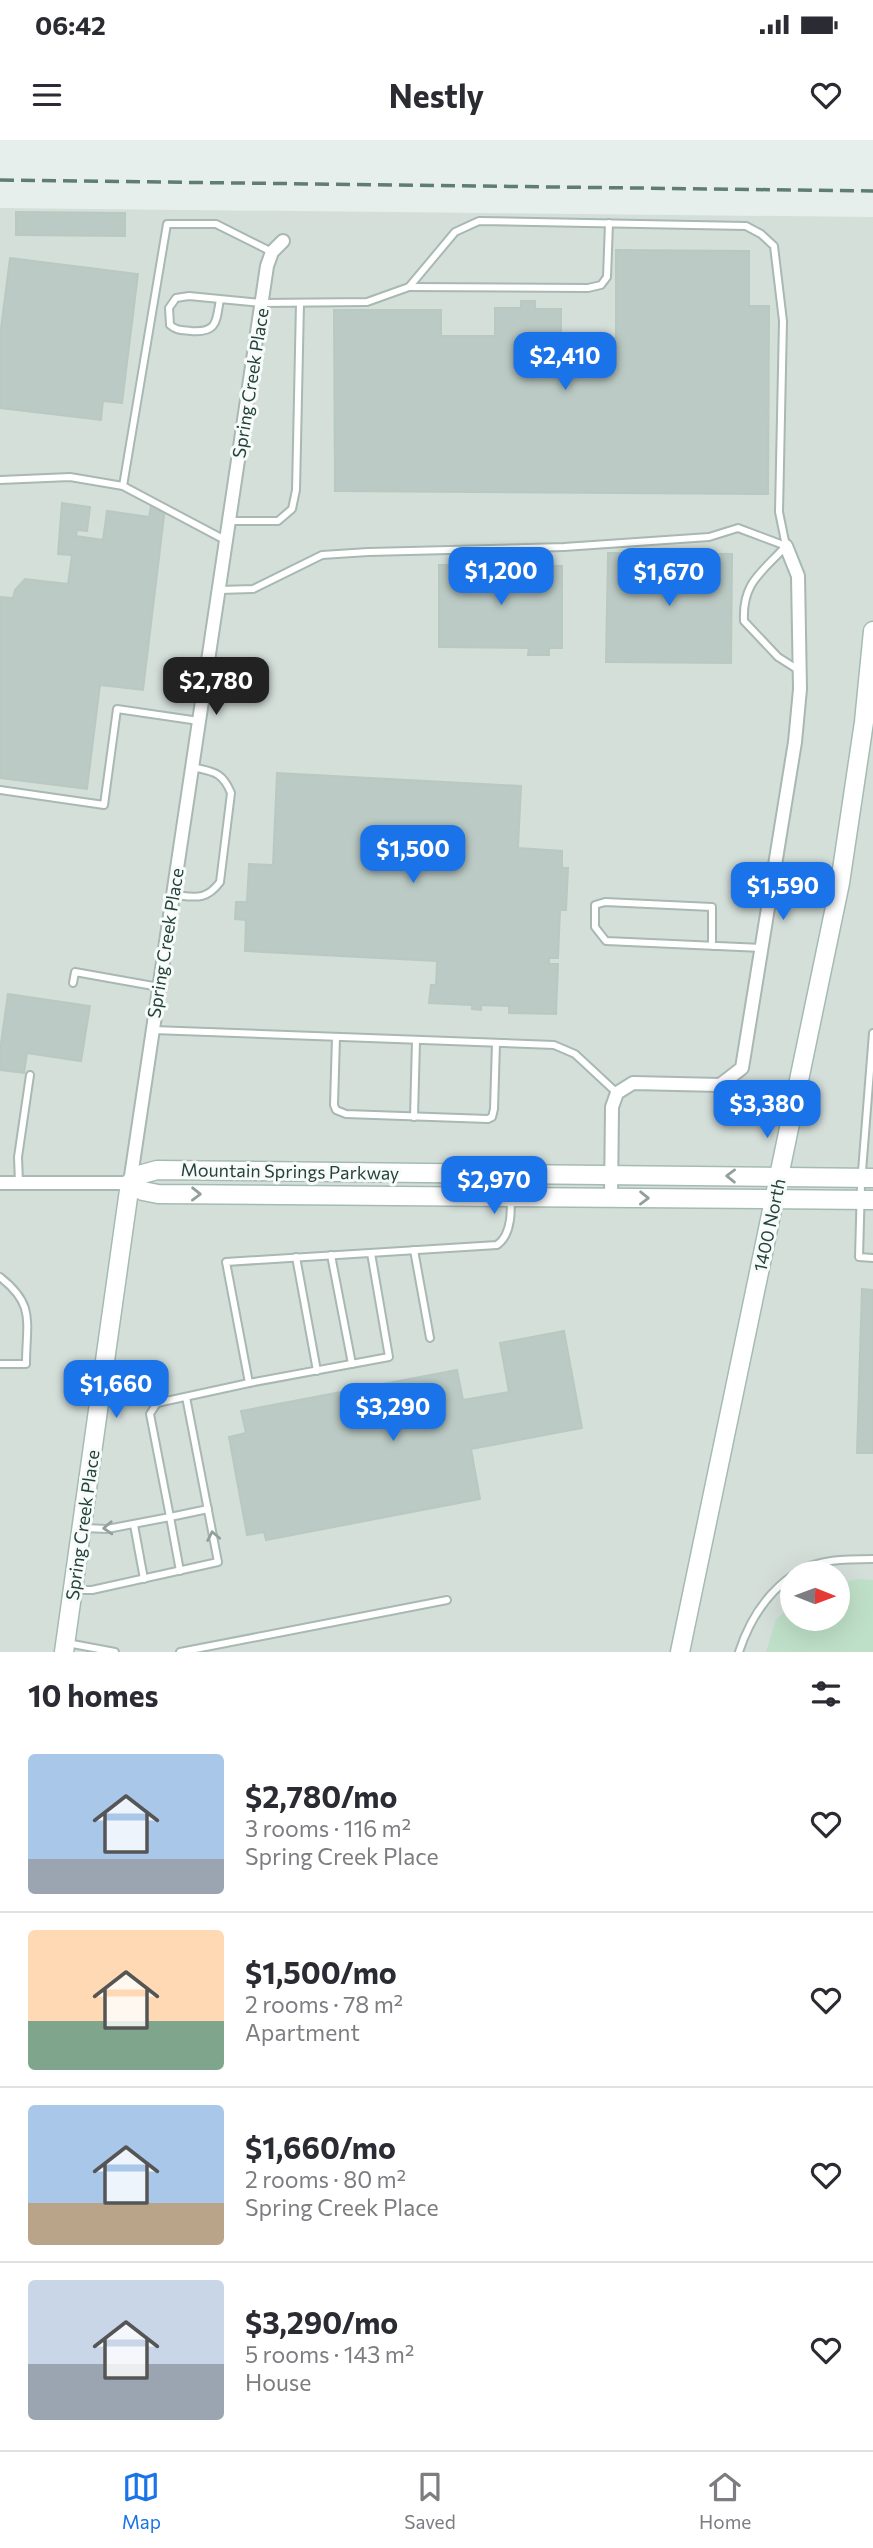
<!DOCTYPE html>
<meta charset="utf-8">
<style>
:root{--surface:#fff;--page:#f2f2f3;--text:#2b2b33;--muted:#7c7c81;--line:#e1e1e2;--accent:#1a73e8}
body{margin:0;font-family:Commissioner,sans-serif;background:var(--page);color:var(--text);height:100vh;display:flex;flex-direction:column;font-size:26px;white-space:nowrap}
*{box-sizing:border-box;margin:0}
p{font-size:23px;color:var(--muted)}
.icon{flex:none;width:38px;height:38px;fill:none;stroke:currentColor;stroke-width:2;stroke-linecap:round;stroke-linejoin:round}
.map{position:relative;height:1512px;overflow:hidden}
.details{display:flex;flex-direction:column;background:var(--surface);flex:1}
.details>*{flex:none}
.needle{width:46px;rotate:91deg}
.tools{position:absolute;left:780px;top:1421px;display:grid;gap:14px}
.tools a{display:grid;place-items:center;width:70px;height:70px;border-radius:50%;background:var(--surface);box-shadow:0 7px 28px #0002;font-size:35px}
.price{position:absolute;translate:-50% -60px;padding:0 16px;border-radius:14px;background:var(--accent);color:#fff;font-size:23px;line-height:46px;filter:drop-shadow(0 2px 4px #0008)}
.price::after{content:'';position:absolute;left:50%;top:42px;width:21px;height:16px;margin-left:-10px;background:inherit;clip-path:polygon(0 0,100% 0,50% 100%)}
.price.current{background:#222;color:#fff}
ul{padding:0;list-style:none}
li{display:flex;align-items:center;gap:21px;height:175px;padding:0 28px}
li+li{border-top:2px solid var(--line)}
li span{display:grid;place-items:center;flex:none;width:196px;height:140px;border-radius:7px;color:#555}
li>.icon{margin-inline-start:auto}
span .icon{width:84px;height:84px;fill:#fffc;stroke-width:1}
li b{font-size:30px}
h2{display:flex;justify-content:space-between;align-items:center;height:84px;padding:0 28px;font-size:30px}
.status{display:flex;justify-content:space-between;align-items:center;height:49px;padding:0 35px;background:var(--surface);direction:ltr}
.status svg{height:19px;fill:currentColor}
header{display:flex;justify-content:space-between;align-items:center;height:91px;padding:0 28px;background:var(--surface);font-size:32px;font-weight:700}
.tab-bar{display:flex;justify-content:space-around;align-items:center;height:98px;border-top:2px solid var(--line);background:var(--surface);font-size:19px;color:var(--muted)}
.tab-bar a{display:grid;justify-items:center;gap:4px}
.tab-bar .current{color:var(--accent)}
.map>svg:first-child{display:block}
.built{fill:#d4dfda;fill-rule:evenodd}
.green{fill:#bfe0c8}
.building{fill:#bbcac4;stroke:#b8c9c2;stroke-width:2}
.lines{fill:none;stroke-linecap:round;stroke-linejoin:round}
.lane-casing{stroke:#a8b8b2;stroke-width:10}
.street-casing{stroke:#a8b8b2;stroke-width:16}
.secondary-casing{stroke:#a4bbb3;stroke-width:21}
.lane{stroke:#fff;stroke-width:6}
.street{stroke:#fff;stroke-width:12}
.secondary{stroke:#fff;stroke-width:18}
.rail{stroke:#5f7d75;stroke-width:3.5;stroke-dasharray:14 7;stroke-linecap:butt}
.oneway{stroke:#92a09c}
.labels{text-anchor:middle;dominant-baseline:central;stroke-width:6;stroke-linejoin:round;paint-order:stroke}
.street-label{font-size:18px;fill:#24423a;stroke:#f7fbf9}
</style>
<div class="status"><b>06:42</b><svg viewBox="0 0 49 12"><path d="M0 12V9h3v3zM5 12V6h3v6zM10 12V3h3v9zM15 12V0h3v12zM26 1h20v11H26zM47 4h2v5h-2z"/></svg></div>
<header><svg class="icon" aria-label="menu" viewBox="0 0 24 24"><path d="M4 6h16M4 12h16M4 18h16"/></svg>Nestly<svg class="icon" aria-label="heart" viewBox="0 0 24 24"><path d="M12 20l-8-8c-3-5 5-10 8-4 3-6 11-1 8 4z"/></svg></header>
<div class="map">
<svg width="873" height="1512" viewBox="0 0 873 1512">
<rect width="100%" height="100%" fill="#e6efeb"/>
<path class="built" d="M0,68L873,77V1512H0ZM793,1433H838V1479H793Z"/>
<path class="green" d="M858,1439L873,1440V1512H766L776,1479L793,1465V1479H838V1444Z"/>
<g class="building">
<path d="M16,72L125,73V96L16,95Z"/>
<path d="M616,110L749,111V166H769L768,354L335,351L334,170H441V196H495V168H521V161H535V169H561V197L616,198Z"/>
<path d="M10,118L138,134L122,263L103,261L101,280L0,268V196Z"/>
<path d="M62,363L90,367L87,391L77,390L76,396L103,400L107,371L149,377L151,366L165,368L143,550L100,545L87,649L0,638V457L13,458L15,450L25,439L68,444L72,415L58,414Z"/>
<path d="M608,413L732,414L731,523L606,522Z"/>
<path d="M439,425L562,426V508H549V515H528L529,508L439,507Z"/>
<path d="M277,633L521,646L518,708L562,711V728H568L566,770H560L558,818H549V824H558L556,874L509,873V866L481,865V870L472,869V865L429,863L431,845H436L437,821L245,811L246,780L235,779L236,762H247L249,724L273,725Z"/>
<path d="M8,854L90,866L81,921L27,913L24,933L0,930V910Z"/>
<path d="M862,1149L873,1150V1313H857Z"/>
<path d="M564,1191L582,1288L471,1309L480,1359L266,1400L264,1392L247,1395L229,1297L246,1293L241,1271L457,1230L463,1260L509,1252L500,1203Z"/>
</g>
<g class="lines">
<g class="lane-casing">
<g id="lane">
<path d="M409,147L588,148L601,145L607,137L609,83"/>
<path d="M220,159C216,181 218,193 191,191C182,190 177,191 170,185L169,168L176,158L189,156L262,163L367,162L409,147L455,92L479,81L746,86L761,94L774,106L783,181L779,372L786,406"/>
<path d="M0,340L70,337L123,346L225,400"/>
<path d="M123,346L167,84H216L272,112"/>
<path d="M229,381H278L292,369L296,350L300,163"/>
<path d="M785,407C761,433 742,443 744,481L778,517L800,531"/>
<path d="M219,450L253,449L322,415L368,412L564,407L709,397L738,388L786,406"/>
<path d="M0,650L104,665L117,569L199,581"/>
<path d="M174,755C195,757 206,761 220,742L231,653C222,631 213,632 192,627"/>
<path d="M712,806V767L605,762L595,765V787L606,801L762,808"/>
<path d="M73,843L75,832L159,847"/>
<path d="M153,890L554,905L575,914L617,953"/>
<path d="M873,893L861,1044L859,1117L873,1118"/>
<path d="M336,897L334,965L336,970L346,974L488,979L492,977L494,969L496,903"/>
<path d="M414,977L416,900"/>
<path d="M19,1043L18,1017L30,935"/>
<path d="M414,1110L430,1198"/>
<path d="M371,1113L389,1217L249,1243L226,1122C316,1116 406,1110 497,1105C516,1092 510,1057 510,1036"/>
<path d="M331,1115L352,1224"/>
<path d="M296,1117L317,1231"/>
<path d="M0,1137C36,1165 26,1182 26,1224H0"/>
<path d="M134,1385L144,1439"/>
<path d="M85,1388L107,1389L170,1377L150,1274L157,1263L249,1243"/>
<path d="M180,1431L170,1377L208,1369"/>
<path d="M796,1433C817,1419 847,1419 873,1419"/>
<path d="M74,1450H92L218,1422L186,1257"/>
<path d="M67,1503L115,1512"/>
<path d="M180,1512L447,1460"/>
<path d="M739,1512C749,1481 766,1454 793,1435"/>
</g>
</g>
<g class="street-casing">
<g id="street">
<path d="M0,1043H130L267,126L272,112L283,101"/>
<path d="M611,1058L612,967L617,953L633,943L720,945L742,928L795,602L800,549L798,436L786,406"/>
</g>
</g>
<g class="secondary-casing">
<g id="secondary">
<path d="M130,1043L139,1035L157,1030L873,1038"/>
<path d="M130,1043L143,1051L158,1054L873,1060"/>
<path d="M64,1512L130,1043"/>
<path d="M680,1512L840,743L864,582L873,491"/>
</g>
</g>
<use href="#lane" class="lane"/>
<use href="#street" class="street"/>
<use href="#secondary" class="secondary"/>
<path class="rail" d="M0,40L873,51"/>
</g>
<defs><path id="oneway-chevron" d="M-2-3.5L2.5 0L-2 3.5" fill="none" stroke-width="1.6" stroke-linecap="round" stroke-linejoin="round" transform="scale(1.75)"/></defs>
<g class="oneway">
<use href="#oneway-chevron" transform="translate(731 1036) rotate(-179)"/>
<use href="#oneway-chevron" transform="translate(196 1054) rotate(1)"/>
<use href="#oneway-chevron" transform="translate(644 1058) rotate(1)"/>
<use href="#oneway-chevron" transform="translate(108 1388) rotate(177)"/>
<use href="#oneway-chevron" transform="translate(213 1396) rotate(-101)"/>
</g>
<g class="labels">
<g class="street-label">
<text transform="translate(250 243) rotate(-81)">Spring Creek Place</text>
<text transform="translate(165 803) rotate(-81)">Spring Creek Place</text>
<text transform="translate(290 1031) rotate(1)">Mountain Springs Parkway</text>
<text transform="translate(769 1085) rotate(-78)">1400 North</text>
<text transform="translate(82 1385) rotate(-82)">Spring Creek Place</text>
</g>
</g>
</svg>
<div class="tools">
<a><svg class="needle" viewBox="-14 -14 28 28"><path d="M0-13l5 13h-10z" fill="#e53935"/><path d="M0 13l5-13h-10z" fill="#7c7c81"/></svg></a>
</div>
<b class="price" style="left:565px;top:252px">$2,410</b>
<b class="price" style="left:501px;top:467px">$1,200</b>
<b class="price" style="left:669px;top:468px">$1,670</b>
<b class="price current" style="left:216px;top:577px">$2,780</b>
<b class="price" style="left:413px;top:745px">$1,500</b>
<b class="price" style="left:783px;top:782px">$1,590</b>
<b class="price" style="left:767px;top:1000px">$3,380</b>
<b class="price" style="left:494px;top:1076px">$2,970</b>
<b class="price" style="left:116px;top:1280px">$1,660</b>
<b class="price" style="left:393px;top:1303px">$3,290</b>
</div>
<section class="details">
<h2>10 homes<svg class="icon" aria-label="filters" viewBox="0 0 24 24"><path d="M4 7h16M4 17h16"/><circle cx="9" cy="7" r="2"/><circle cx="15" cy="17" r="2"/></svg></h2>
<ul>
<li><span style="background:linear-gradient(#a9c7e8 75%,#9aa5b1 0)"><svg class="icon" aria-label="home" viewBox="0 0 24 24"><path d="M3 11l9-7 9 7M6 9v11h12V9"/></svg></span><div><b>$2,780/mo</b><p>3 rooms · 116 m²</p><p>Spring Creek Place</p></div><svg class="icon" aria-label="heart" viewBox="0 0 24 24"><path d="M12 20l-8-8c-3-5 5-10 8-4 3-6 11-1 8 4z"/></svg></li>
<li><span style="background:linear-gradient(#ffd9b3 65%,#7fa58c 0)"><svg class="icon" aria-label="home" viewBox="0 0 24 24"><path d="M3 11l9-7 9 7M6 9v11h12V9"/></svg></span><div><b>$1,500/mo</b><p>2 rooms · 78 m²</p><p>Apartment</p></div><svg class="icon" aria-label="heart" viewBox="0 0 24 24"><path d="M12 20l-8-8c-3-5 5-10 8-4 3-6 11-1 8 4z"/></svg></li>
<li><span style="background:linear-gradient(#a9c7e8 70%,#b9a48a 0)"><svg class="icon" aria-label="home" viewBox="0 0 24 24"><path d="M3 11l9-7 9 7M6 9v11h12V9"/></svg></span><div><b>$1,660/mo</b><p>2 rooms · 80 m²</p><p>Spring Creek Place</p></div><svg class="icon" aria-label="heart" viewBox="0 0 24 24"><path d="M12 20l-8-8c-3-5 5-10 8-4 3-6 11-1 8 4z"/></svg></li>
<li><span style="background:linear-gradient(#c9d6e8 60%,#9aa5b1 0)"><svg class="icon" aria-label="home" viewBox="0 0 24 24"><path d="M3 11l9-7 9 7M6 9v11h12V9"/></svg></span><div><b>$3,290/mo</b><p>5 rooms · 143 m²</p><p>House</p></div><svg class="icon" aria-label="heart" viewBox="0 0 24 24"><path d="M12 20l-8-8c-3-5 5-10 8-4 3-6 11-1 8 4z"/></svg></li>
</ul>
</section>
<nav class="tab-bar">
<a class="current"><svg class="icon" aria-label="map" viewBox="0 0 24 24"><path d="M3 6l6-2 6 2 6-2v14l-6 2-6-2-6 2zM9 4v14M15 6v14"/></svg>Map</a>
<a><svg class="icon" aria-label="saved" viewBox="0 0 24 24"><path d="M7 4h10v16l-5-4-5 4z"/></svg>Saved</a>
<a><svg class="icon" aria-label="home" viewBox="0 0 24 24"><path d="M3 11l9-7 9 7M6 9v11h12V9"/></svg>Home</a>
</nav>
